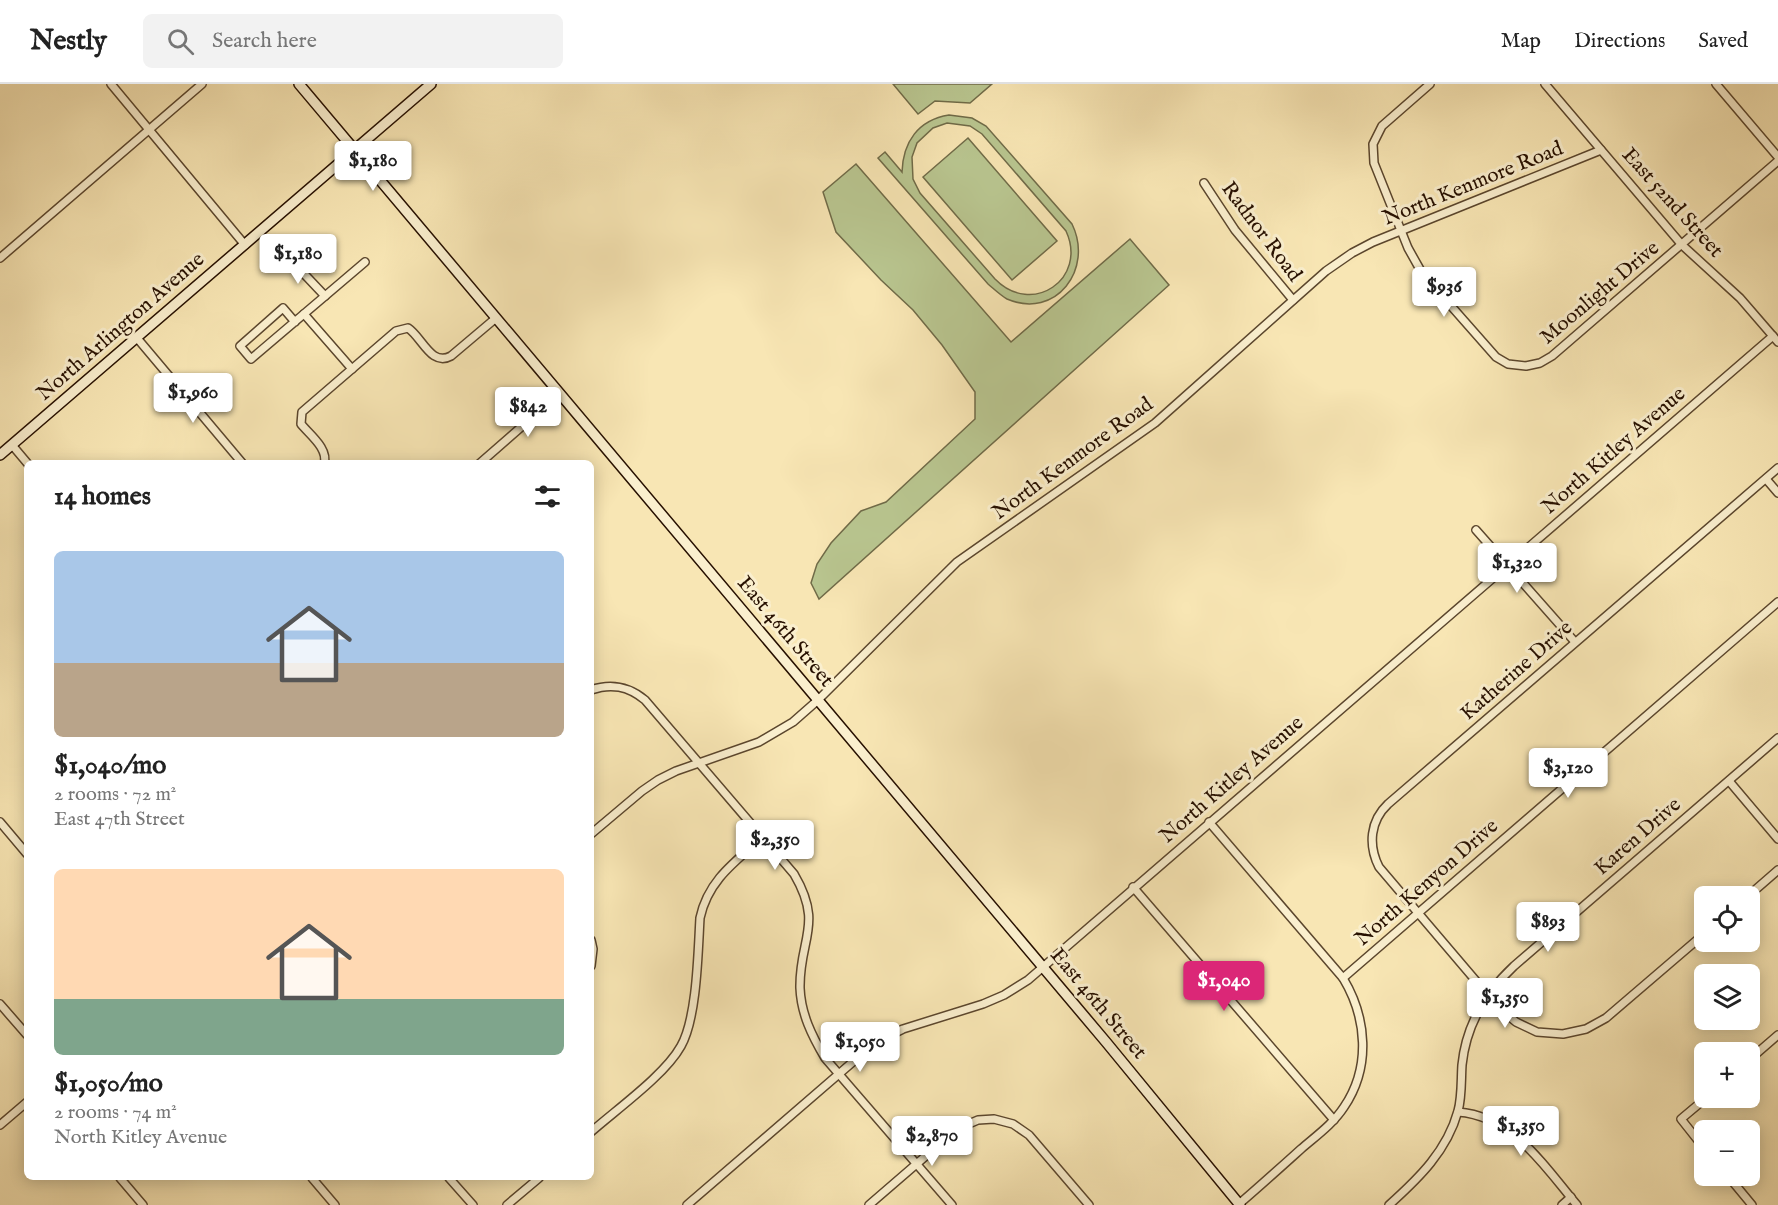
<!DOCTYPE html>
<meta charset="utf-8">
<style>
:root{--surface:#fff;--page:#f2f2f2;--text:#222;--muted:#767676;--line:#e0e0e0;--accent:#db2777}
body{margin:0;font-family:"IM FELL English",serif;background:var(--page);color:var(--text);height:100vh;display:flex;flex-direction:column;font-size:22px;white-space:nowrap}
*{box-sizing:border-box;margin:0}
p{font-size:20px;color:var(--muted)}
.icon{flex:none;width:33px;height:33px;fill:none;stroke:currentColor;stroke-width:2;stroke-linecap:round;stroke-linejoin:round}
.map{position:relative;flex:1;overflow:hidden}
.details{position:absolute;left:24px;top:376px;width:570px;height:720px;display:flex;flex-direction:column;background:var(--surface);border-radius:9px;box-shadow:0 3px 15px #0003}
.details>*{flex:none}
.tools{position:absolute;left:1694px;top:802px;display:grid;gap:12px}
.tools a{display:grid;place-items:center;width:66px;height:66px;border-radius:9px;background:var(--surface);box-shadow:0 3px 15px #0003;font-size:30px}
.price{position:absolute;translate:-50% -51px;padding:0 14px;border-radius:6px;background:#fff;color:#222;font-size:20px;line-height:39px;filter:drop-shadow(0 2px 3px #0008)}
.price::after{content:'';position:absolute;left:50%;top:36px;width:18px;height:14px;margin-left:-9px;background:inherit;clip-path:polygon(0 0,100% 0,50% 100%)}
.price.current{background:var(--accent);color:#fff}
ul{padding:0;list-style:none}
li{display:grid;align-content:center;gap:12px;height:318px;padding:0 30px}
li span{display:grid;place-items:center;height:186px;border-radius:9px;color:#555}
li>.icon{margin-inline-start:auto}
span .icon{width:108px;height:108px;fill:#fffc;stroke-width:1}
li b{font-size:26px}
h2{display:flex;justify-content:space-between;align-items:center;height:72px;padding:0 30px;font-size:26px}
header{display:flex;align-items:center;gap:36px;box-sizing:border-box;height:84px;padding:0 30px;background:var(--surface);border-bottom:2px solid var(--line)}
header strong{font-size:28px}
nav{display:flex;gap:33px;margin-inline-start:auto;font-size:21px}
.search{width:420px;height:54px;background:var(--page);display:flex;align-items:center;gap:15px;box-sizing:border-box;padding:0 21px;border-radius:9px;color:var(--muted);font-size:22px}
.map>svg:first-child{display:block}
.green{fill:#b9c690;stroke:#706b48;stroke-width:1.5;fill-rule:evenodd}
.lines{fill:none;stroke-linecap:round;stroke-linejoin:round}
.street-casing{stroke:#5b462d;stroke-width:10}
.secondary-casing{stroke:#271000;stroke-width:12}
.street{stroke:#faefce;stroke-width:7}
.secondary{stroke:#faefce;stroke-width:9}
.labels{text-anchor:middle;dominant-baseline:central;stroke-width:6;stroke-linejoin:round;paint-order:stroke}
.street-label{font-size:21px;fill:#271000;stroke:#faefce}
</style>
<header>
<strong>Nestly</strong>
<div class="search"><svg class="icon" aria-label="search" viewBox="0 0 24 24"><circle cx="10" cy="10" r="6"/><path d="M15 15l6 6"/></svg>Search here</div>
<nav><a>Map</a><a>Directions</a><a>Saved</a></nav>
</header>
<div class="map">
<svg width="1778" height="1121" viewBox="0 0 1778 1121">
<rect width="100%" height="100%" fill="#f8e6b4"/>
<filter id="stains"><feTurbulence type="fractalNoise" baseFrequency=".00333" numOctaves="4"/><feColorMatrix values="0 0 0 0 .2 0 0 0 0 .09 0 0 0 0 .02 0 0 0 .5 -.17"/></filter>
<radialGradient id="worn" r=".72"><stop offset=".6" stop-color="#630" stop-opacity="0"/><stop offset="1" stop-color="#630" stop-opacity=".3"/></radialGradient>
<g class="green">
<path d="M893,0H992L970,19L935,17L918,30Z"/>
<path d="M949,31L972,34L986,42L1072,140C1094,185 1056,236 1007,215C1000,211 994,205 988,200L878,74L885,68L902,88C903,58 918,36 949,31ZM947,39L970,42L982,50L1066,147C1088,195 1032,233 995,195L920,109L913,95L912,73L917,59L933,44Z"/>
<path d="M968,54L1057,157L1012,196L923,93Z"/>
<path d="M856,80L1011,258L1130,155L1169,201L819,515L811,499L817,480L831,459L861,427L886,418L975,335V308L942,261L913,226L881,196L836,148L823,108Z"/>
</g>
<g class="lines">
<g class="street-casing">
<g id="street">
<path d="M111,0L245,161"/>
<path d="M1430,0L1382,42L1373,60L1374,79L1408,164L1422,189L1496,273L1508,280L1526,282L1540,279L1552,272L1778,77"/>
<path d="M1545,0L1682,161L1740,214L1778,258"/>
<path d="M1716,0L1778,73"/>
<path d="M1204,99L1235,146L1293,216"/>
<path d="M0,174L202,0"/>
<path d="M289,174L325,212"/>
<path d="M304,230L352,285"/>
<path d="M295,238L283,224L240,262L251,275L365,178"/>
<path d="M137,254L243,380"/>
<path d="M12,361L28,380"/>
<path d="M324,380C329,365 310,351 301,340L302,328L396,247L408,244C422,253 431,283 451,272L496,234"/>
<path d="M479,380L560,309"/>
<path d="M1766,395L1778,409"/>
<path d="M1476,446L1575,558"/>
<path d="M591,606C611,599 628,602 645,616L794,790C824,841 799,855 800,904C801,930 812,952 825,974L952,1121"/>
<path d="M1729,697L1778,755"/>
<path d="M0,738L27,770"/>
<path d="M1209,738L1343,894C1367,934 1371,983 1344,1023C1333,1040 1316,1052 1301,1065C1281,1083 1260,1102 1239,1120"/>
<path d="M591,750L642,707L658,696L676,687L759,658L793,638L818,616L957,478L1155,339L1326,187L1352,169L1373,158L1601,66"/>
<path d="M1133,803L1334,1036"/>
<path d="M1747,813L1778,786"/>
<path d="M1704,850L1606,934L1586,945L1563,950L1537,948L1516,938L1499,924L1379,783C1368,761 1370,737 1388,720L1778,384"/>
<path d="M591,856L593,865L591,882"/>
<path d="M1343,894L1778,518"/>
<path d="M0,920L27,951"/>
<path d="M1749,976L1778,951"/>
<path d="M1458,1028C1513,1032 1545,1083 1577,1121"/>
<path d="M0,1041L27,1018"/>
<path d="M591,1048C617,1025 665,991 681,962C697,934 698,868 700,834C708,796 736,777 763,753"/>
<path d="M1704,1064L1681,1035L1706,1014"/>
<path d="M1728,1092L1752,1121"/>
<path d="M120,1094L143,1121"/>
<path d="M312,1094L335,1121"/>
<path d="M449,1094L473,1121"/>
<path d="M507,1121L539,1094"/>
<path d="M687,1121L862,970L881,956L903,945L983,920L1004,911L1028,896L1773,252"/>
<path d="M869,1121L957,1045L978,1036L994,1035L1013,1040L1029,1051L1089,1121"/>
<path d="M1389,1121C1419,1094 1447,1067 1458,1027C1462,1013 1461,996 1462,981C1466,942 1485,909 1514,882L1778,654"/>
<path d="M1562,1121L1571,1113"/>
</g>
</g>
<g class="secondary-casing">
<g id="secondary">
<path d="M299,0L1106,958L1240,1121"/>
<path d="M0,371L431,0"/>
</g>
</g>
<use href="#street" class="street"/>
<use href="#secondary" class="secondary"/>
</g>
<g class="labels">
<g class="street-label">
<text transform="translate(1473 100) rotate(-22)">North Kenmore Road</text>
<text transform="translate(1672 119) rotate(48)">East 52nd Street</text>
<text transform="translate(1261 148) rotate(53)">Radnor Road</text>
<text transform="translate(1600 209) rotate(-40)">Moonlight Drive</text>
<text transform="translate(121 243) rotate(-41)">North Arlington Avenue</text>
<text transform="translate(1614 367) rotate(-41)">North Kitley Avenue</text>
<text transform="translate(1073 375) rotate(-36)">North Kenmore Road</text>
<text transform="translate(785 548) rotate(50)">East 46th Street</text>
<text transform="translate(1517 587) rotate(-41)">Katherine Drive</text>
<text transform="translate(1232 696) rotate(-41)">North Kitley Avenue</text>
<text transform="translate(1638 753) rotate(-41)">Karen Drive</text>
<text transform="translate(1427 799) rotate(-41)">North Kenyon Drive</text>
<text transform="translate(1098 920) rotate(50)">East 46th Street</text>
</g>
</g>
<rect width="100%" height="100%" filter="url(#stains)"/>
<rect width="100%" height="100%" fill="url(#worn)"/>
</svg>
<div class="tools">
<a><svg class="icon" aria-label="locate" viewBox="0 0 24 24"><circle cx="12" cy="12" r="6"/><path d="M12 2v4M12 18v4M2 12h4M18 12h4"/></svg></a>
<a><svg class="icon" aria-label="layers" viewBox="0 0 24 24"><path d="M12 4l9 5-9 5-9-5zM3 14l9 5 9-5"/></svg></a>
<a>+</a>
<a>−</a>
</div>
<b class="price" style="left:373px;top:108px">$1,180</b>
<b class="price" style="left:298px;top:201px">$1,180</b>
<b class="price" style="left:1444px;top:234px">$936</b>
<b class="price" style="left:193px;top:340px">$1,960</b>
<b class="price" style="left:528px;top:354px">$842</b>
<b class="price" style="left:1517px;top:510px">$1,320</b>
<b class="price" style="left:1568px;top:715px">$3,120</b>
<b class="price" style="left:775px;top:787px">$2,350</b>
<b class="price" style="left:1548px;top:869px">$893</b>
<b class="price current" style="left:1224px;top:928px">$1,040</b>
<b class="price" style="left:1505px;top:945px">$1,350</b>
<b class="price" style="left:860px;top:989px">$1,050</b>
<b class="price" style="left:1521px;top:1073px">$1,350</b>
<b class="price" style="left:932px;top:1083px">$2,870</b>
<section class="details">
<h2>14 homes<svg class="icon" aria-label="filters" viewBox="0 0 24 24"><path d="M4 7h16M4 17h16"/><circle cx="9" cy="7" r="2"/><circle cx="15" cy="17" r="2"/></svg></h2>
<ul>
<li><span style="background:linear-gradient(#a9c7e8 60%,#b9a48a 0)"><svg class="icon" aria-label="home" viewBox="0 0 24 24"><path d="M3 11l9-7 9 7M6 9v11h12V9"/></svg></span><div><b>$1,040/mo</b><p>2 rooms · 72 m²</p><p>East 47th Street</p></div></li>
<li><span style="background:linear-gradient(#ffd9b3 70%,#7fa58c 0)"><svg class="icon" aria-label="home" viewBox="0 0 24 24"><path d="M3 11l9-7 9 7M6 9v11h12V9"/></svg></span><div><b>$1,050/mo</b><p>2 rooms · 74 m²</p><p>North Kitley Avenue</p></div></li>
</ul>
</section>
</div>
